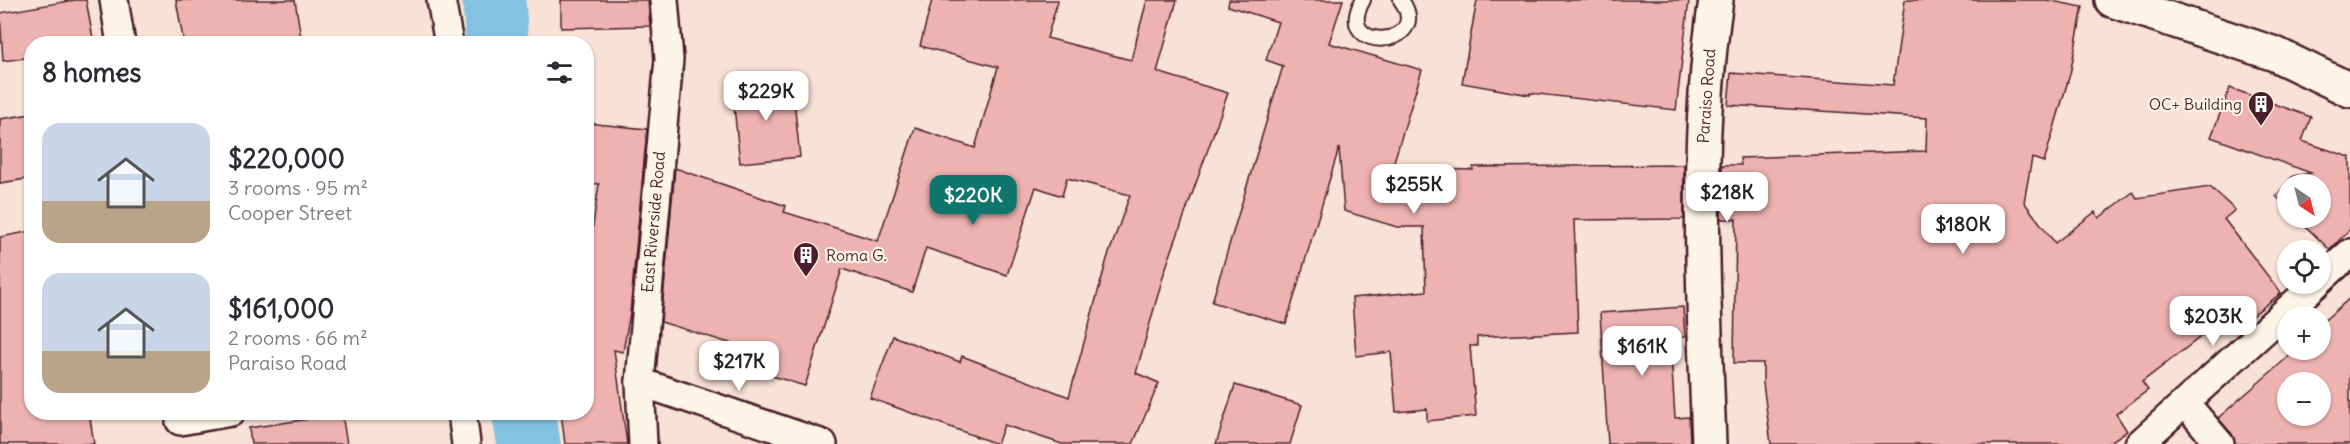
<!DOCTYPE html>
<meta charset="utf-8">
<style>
:root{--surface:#fff;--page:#f2f2f3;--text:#2b2b33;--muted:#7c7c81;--accent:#0f766e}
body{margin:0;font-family:Delius,sans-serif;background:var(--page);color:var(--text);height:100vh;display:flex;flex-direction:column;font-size:22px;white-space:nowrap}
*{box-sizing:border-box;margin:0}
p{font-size:20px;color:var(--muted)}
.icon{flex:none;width:33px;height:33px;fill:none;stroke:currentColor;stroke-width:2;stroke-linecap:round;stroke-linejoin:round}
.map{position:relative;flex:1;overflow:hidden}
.side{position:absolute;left:24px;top:36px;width:570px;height:384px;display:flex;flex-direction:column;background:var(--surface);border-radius:24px;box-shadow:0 2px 4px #0004}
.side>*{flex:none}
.needle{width:39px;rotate:145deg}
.controls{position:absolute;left:2277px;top:174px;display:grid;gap:12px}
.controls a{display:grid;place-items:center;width:54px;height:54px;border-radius:50%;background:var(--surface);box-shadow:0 2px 4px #0004;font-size:30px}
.price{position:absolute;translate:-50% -51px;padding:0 14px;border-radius:12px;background:#fff;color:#222;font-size:20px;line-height:39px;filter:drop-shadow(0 2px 3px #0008)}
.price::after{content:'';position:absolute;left:50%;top:36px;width:18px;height:14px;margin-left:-9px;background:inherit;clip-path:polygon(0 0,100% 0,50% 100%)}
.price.active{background:var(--accent);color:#fff}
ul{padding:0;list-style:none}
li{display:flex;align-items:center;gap:18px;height:150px;padding:0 18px}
li span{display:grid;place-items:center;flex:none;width:168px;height:120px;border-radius:18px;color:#555}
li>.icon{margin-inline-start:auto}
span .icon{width:72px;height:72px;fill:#fffc;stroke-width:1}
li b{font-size:26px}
h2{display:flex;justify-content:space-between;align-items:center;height:72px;padding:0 18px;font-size:26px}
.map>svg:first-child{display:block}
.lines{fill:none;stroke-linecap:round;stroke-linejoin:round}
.river{stroke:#84c2e4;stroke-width:63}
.building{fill:#eeb2b0;stroke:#4a1f2b;stroke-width:1.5;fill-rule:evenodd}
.lane-casing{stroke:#4a1f2b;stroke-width:18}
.street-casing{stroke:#4a1f2b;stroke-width:32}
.secondary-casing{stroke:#4a1f2b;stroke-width:38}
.lane{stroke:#fcf5e5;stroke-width:14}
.street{stroke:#fcf5e5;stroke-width:27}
.secondary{stroke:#fcf5e5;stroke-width:33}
.labels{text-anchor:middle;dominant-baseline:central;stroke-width:4.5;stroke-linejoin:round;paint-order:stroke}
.street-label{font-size:16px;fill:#4a1f2b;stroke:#fcf5e5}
.poi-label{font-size:16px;fill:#4a1f2b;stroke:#fcf5e5;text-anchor:end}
</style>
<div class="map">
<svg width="2350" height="444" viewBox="0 0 2350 444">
<rect width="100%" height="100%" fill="#f8e1d5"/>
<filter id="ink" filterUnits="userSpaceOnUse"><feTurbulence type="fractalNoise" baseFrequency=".0167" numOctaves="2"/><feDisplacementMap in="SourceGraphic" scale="12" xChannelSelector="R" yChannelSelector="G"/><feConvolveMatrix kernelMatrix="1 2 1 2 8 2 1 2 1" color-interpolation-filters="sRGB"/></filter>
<g filter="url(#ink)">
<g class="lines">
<g class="river">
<path d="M494,0L497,44"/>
<path d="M523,412L529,444"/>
</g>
</g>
<g class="building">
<path d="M75,0H86L94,44H32V57L3,61L0,13Z"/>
<path d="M176,0H295L302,44H184Z"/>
<path d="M561,0H648L650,26L561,28Z"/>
<path d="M932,0H1058L1047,38L1131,60L1147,0H1177L1157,72L1228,93L1164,273L1136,373L1159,383L1133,444H1062L1004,425L997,444L870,398L893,336L960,362L962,356L1069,397L1107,259L1130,195L1067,178L1062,196L1036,187L1007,275L926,248L912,292L842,269L805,386L746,368L752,350L661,322L675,168L786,206L784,212L878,241L915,128L975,148L998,67L920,46Z"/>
<path d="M1229,0H1343L1329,43L1422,70L1392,168L1473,170V167L1684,165V219L1574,220L1578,332L1477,337V346H1470L1476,416L1427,421V409L1396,412L1391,352L1356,356L1352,298L1426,291L1424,227H1397L1344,211L1339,148L1286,324L1212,302L1283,66L1266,60L1278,22L1228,6Z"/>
<path d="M1477,0H1689L1676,110L1530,93V95L1462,83Z"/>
<path d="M1905,0H2046L2083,7L2070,74L2044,162L2032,158L2024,202L2055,243L2095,212L2099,218L2133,192L2137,198L2210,187L2235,210L2224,219L2281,293L2238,327L2229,315L2142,382L2148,390L2116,414L2127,431L2107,444H1771L1763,383V363H1734L1736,219H1721L1722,165H1741L1740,158L1926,151L1927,118L1728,105L1731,73L1893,85Z"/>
<path d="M792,82L800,157L740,163L732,88Z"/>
<path d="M2230,88L2311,117L2302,141L2350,157V229L2330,250L2297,218H2320V184H2288V208L2276,196L2293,176L2311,173L2211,137Z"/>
<path d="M32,114V178L0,183V119Z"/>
<path d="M586,123L647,129L630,313L623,352L614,350L627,444H565L561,412H586V251L589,252L599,184L586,183Z"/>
<path d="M32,231V412H89L94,444H0V237Z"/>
<path d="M2350,298V444H2235L2232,434L2218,418L2296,350H2320V324ZM2288,382H2320V416H2288Z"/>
<path d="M1683,307L1685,337L1670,338L1675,418L1689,417L1690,444H1608L1600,313Z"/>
<path d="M1235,385L1302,405L1290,444H1216Z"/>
<path d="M342,414L347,444H251L249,428Z"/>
</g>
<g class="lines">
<g class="lane-casing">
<path id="lane" d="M1363,0C1331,55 1435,48 1401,0"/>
</g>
<g class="street-casing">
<g id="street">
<path d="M114,0L121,44"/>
<path d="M441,0L449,44"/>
<path d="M2320,280L2350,253"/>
<path d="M640,382L823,444"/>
<path d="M2185,403L2220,444"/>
<path d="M462,412L466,444"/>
<path d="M180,421L231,412"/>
<path d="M643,444L640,382L669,59L664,0"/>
<path d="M2139,444L2316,284"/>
</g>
</g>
<g class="secondary-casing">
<g id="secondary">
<path d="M2112,0L2275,54L2350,90"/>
<path d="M1709,444C1704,296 1694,147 1716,0"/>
</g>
</g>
<use href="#lane" class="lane"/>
<use href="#street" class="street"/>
<use href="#secondary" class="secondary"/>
</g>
</g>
<defs>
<g id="building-pin" transform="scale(1.35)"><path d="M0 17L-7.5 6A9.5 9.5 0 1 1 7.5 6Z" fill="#4a1f2b" stroke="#fcf5e5"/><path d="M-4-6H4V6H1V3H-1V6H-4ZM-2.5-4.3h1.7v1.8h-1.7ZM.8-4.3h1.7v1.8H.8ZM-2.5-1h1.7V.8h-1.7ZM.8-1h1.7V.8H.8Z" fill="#fff"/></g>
</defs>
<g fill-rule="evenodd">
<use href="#building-pin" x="2261" y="104"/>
<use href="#building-pin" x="806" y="255"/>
</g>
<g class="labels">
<g class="street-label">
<text transform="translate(1706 96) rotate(-86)">Paraiso Road</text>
<text transform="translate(653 222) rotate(-85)">East Riverside Road</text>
</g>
<g class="poi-label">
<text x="2242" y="104">OC+ Building</text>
<text x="826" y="255" text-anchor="start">Roma G.</text>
</g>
</g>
</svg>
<div class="controls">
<a><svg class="needle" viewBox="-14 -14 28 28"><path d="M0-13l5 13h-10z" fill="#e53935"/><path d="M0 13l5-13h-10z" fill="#7c7c81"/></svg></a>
<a><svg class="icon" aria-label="locate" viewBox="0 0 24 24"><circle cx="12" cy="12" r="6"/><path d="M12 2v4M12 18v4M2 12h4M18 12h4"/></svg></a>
<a>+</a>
<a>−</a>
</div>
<b class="price" style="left:766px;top:122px">$229K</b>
<b class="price" style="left:1414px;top:215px">$255K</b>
<b class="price" style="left:1727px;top:223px">$218K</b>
<b class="price active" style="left:973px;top:226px">$220K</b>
<b class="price" style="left:1963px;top:255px">$180K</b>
<b class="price" style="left:2213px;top:347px">$203K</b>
<b class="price" style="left:1642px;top:377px">$161K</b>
<b class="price" style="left:739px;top:392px">$217K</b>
<section class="side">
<h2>8 homes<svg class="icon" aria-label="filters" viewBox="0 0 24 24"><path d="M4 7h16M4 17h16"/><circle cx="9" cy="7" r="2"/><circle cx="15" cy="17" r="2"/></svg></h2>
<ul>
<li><span style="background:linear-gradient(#c9d6e8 65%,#b9a48a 0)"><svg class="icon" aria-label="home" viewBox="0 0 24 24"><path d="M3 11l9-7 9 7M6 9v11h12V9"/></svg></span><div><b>$220,000</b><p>3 rooms · 95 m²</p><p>Cooper Street</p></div></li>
<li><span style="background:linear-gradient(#c9d6e8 65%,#b9a48a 0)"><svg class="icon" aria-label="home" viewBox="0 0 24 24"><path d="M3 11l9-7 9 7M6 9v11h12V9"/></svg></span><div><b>$161,000</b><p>2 rooms · 66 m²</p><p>Paraiso Road</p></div></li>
</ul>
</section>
</div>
